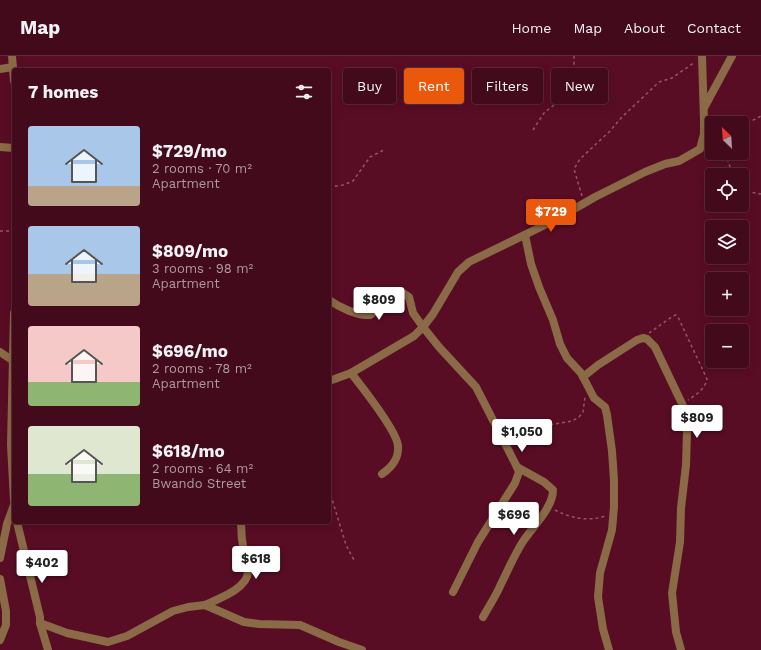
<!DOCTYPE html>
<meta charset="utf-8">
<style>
:root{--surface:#430a1b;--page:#4d1828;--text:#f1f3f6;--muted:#af9aa3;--line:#5b2b3a;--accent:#ea580c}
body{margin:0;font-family:"Work Sans",sans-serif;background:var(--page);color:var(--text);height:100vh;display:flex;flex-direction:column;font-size:15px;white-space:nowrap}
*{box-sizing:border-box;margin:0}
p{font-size:13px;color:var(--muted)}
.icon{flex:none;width:22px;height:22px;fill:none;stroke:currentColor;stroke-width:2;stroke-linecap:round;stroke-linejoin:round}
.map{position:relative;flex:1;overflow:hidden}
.details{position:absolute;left:12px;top:12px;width:319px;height:456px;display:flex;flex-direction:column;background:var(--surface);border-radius:4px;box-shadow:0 2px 10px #0003,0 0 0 1px var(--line)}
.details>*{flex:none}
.banner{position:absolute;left:343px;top:12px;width:358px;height:36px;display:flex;gap:8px}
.needle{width:26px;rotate:335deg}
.tools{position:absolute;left:705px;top:60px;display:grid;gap:8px}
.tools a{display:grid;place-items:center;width:44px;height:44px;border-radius:4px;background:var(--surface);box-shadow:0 2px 10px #0003,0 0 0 1px var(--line);font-size:20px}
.price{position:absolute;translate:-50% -34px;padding:0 9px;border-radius:4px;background:#fff;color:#222;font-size:13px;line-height:26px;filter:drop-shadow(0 1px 2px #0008)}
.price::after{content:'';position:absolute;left:50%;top:24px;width:12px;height:9px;margin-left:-6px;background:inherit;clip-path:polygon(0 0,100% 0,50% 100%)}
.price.current{background:var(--accent);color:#fff}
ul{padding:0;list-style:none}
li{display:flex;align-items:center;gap:12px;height:100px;padding:0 16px}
li span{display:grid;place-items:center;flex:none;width:112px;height:80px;border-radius:4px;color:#555}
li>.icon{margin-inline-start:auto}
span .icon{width:48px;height:48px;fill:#fffc;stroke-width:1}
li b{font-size:17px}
h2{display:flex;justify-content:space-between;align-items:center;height:48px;padding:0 16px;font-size:17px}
.pill{padding:0 14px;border-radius:4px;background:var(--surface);box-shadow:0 2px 10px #0003,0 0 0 1px var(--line);font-size:14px;line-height:36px}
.pill.current{background:var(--accent);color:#fff}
header{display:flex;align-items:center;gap:24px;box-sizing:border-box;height:56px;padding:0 20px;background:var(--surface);border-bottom:1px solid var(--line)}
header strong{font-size:19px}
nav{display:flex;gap:22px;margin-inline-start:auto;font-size:14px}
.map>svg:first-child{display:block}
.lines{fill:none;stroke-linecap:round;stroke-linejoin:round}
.path{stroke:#965566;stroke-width:1.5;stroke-dasharray:3 3;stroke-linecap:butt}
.minor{stroke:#8b6b47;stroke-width:8}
</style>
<header>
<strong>Map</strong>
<nav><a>Home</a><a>Map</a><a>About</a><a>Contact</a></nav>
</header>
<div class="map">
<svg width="761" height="594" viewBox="0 0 761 594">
<rect width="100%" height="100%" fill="#590d24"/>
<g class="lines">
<g class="path">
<path d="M742,70L761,60"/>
<path d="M533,74L544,57L576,31L574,23V0"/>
<path d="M725,97L733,119"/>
<path d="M329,131L343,129L353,125L370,101L384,94"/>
<path d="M742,131L750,136L761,138"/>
<path d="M582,140L574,113L580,103L610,75L622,61L659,26L672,22L695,6"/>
<path d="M0,175H14"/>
<path d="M649,277L673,260L676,259L678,261L707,323C705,333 696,339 688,344"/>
<path d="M510,380L526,373L572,365L579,361L583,356L585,341"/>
<path d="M329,433L346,489L355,506"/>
<path d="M555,454C570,462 589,466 605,460"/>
</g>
<g class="minor">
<path d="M12,0L14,25"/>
<path d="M0,13L13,11"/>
<path d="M705,50L732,0"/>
<path d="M0,91L14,92"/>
<path d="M525,179L531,208L539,231L553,264L560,288L567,302L581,317L594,342L605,351L607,359L612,395L614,424V451L612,474L600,517L598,541L603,573L609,594"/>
<path d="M329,244C339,251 357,260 370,259L399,238L403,237L409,241L413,257L423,271L439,291L476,331L517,411L519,416L515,427L478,486L453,536"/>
<path d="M14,257L11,389L14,445"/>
<path d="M0,296L12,304"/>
<path d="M351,317C362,331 397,375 398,390C399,403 392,411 382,418"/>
<path d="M583,321L598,309L637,284L643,282L647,283L655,291L685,354L687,377L686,409L681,452L680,486L672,537L676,576L681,594"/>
<path d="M329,325L351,317L414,280L423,271L433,258L458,216L469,206L555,164L595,141L645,116L665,108L679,105L700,93L704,78V64L702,0"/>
<path d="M17,466L40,561V567L48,594"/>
<path d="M0,502L7,468L14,449"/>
<path d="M0,523L6,555V569L0,584"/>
<path d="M205,549C218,543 247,533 248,516C248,509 245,503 244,497C242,487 241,476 241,466"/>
<path d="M483,561C489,550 496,540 501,528C508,514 514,500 522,487C532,471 553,452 553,434L544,426L517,411"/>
<path d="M40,567L67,577L108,586L127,580L173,555L188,551L205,549L244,566L259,568L300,569L339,586L362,594"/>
</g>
</g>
</svg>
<div class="tools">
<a><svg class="needle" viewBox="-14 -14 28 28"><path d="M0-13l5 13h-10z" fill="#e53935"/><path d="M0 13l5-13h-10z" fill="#af9aa3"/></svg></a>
<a><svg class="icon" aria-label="locate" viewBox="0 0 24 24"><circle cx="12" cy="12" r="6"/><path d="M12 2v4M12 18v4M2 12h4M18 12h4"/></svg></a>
<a><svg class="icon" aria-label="layers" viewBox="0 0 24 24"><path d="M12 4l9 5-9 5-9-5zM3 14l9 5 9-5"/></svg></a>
<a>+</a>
<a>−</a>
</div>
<b class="price current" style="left:551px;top:177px">$729</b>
<b class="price" style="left:379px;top:265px">$809</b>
<b class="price" style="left:697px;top:383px">$809</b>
<b class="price" style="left:522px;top:397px">$1,050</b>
<b class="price" style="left:514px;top:480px">$696</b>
<b class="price" style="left:256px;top:524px">$618</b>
<b class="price" style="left:42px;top:528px">$402</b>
<div class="banner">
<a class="pill">Buy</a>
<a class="pill current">Rent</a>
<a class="pill">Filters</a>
<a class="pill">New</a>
</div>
<section class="details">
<h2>7 homes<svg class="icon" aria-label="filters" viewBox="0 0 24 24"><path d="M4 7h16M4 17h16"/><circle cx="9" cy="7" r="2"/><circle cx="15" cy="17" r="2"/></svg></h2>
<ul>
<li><span style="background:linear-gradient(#a9c7e8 75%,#b9a48a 0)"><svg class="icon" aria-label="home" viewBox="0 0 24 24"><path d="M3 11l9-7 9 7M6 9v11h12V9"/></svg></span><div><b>$729/mo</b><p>2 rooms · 70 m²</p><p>Apartment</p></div></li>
<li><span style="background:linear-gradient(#a9c7e8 60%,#b9a48a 0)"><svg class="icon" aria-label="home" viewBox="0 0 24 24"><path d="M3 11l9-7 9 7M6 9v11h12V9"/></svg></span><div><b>$809/mo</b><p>3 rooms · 98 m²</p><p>Apartment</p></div></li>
<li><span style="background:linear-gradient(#f6c9c9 70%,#8fb573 0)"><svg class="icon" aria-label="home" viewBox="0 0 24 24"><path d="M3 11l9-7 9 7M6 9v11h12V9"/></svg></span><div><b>$696/mo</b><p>2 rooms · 78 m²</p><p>Apartment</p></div></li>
<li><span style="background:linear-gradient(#dfe7d0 60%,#8fb573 0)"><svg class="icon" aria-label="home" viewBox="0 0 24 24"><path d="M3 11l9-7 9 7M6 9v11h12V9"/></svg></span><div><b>$618/mo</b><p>2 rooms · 64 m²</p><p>Bwando Street</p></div></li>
</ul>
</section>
</div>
